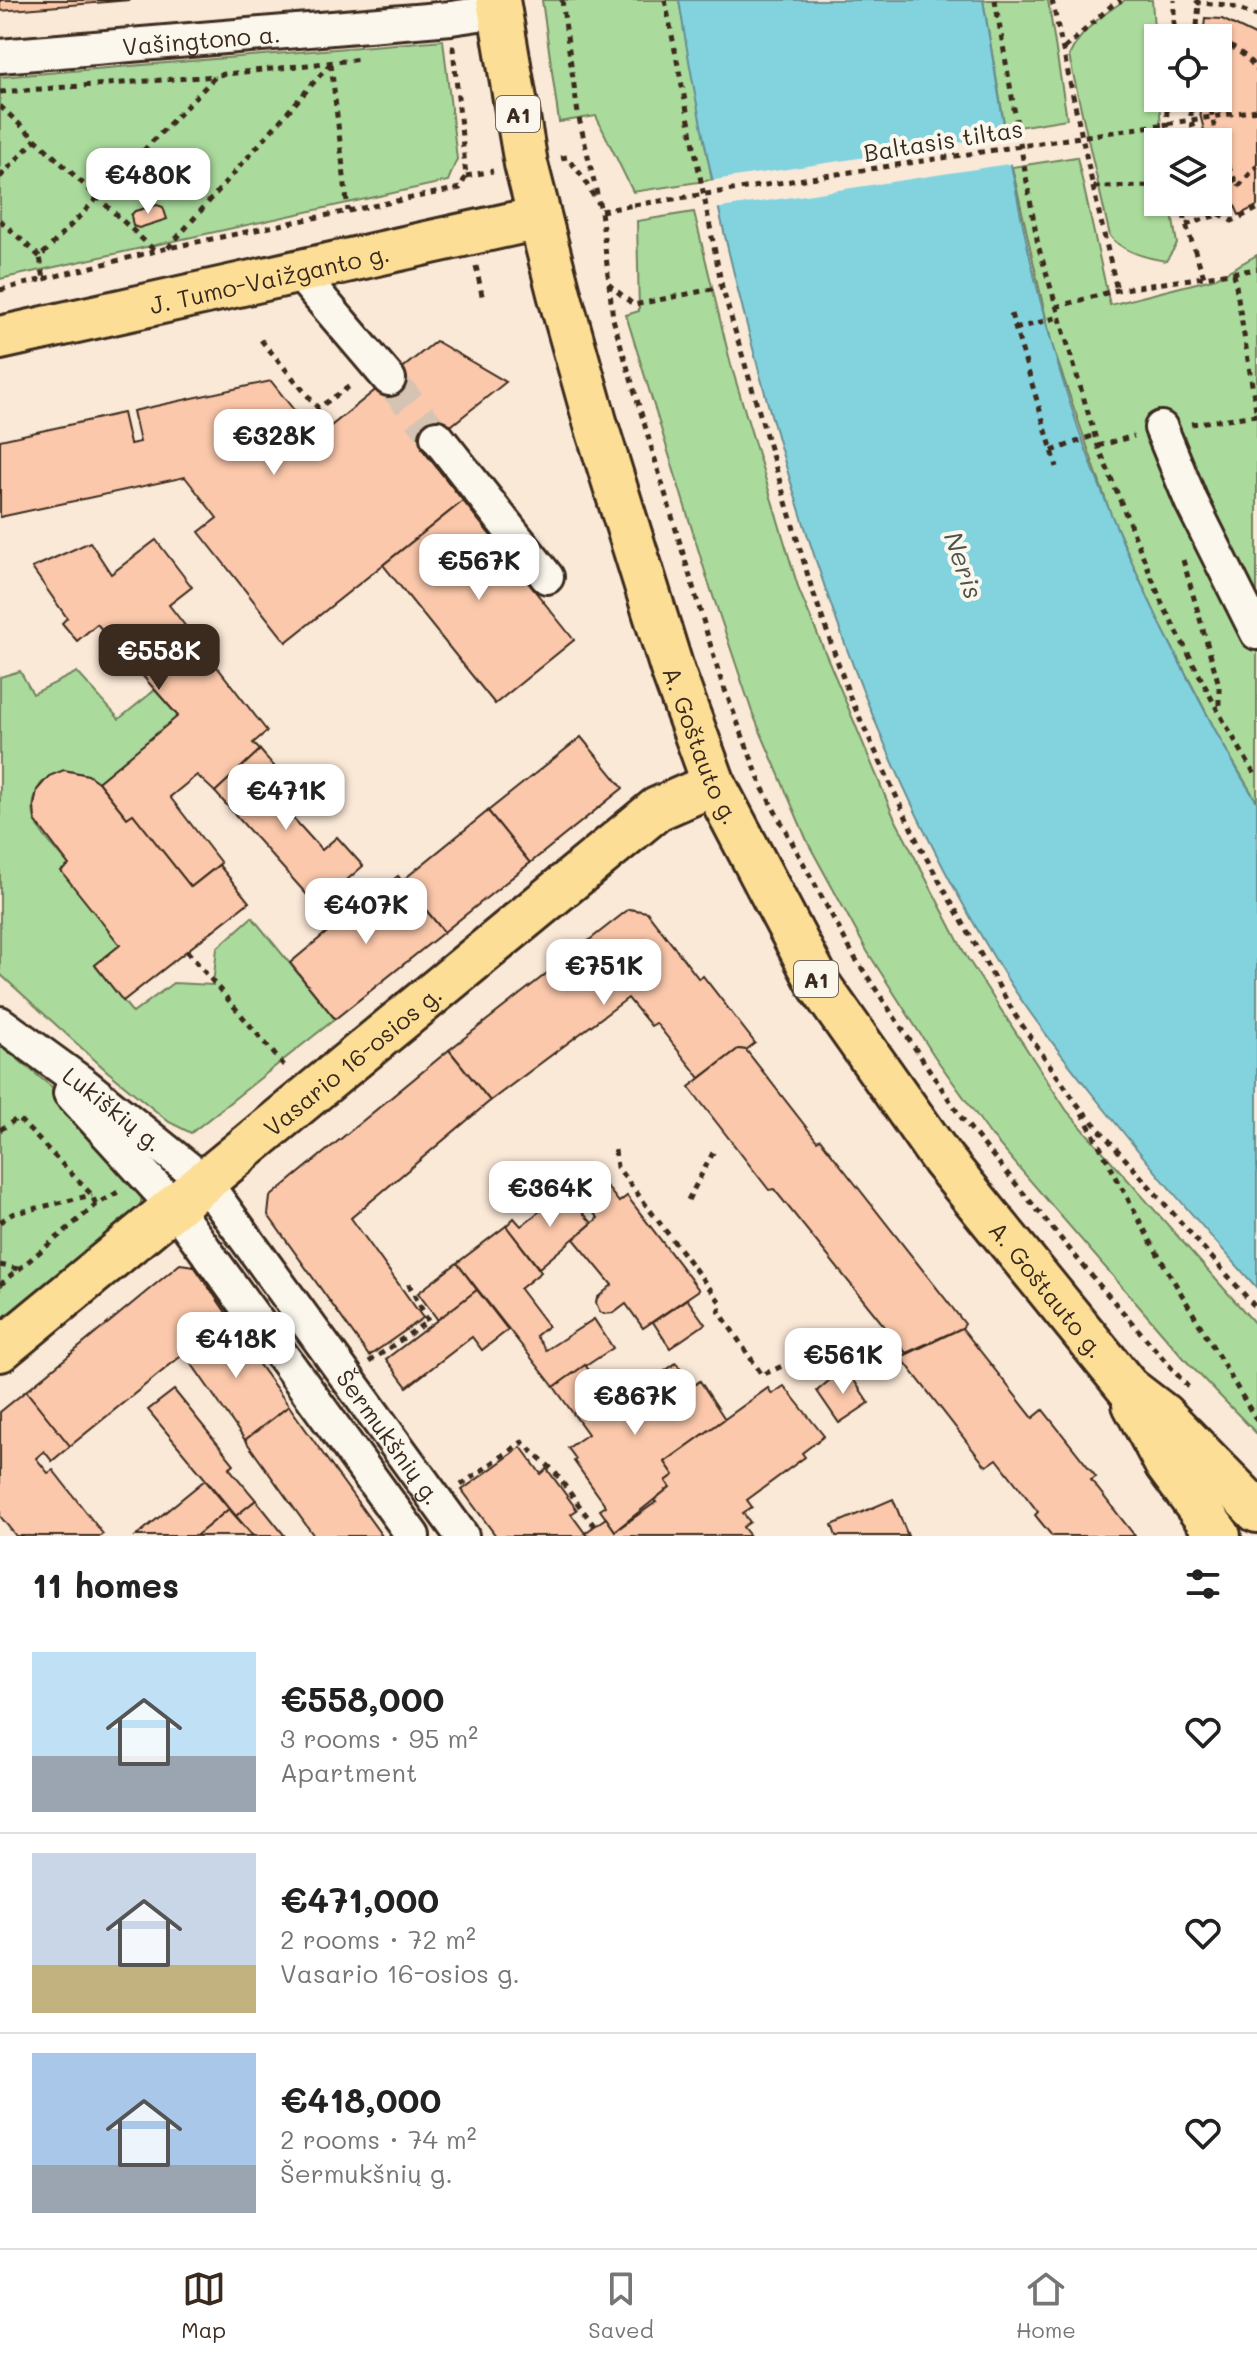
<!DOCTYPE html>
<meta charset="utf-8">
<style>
:root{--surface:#fff;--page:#f6f6f6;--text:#222;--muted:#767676;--line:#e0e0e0;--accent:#3b2a1e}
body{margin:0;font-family:Mali,sans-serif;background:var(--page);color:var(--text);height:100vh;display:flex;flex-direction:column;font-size:30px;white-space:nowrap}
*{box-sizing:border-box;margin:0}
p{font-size:26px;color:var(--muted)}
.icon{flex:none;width:44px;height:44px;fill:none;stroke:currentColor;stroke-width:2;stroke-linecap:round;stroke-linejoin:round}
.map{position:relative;height:1536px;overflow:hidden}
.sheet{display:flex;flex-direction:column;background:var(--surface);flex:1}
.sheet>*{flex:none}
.buttons{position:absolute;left:1144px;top:24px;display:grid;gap:16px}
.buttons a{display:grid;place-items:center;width:88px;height:88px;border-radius:0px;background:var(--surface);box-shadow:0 2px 6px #0004;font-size:40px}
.price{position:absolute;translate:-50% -68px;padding:0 18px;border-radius:16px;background:#fff;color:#222;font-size:26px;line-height:52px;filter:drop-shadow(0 2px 4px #0008)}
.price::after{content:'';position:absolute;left:50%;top:48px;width:24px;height:18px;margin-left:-12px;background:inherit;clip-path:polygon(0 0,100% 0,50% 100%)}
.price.current{background:var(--accent);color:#fff}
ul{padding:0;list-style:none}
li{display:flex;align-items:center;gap:24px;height:200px;padding:0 32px}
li+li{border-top:2px solid var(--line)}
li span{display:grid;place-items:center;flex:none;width:224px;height:160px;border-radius:0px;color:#555}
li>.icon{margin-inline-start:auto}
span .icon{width:96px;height:96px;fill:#fffc;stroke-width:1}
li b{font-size:34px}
h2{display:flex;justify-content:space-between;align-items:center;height:96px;padding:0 32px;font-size:34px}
.tab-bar{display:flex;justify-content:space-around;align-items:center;height:112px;border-top:2px solid var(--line);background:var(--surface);font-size:22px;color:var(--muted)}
.tab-bar a{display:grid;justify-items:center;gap:4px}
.tab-bar .current{color:var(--accent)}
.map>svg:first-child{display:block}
.green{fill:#aadb9c;stroke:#72825d;stroke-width:2}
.water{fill:#83d3df;stroke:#668f92;stroke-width:2}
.pier{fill:#fbe9d8}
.building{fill:#fbc8ab;stroke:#3b2a1e;stroke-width:2}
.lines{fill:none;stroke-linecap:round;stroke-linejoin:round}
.minor-tunnel{stroke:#d5c3b3;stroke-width:32;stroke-dasharray:32 16;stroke-linecap:butt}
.minor-casing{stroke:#3b2a1e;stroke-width:38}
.major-casing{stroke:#3b2a1e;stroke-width:48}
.path{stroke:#3b2a1e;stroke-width:5;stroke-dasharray:6 6;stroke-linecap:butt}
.minor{stroke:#fbf7ec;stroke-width:32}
.major{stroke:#fcde96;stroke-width:42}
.path-bridge{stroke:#3b2a1e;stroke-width:5;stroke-dasharray:6 6;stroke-linecap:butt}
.labels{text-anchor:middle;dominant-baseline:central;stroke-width:8;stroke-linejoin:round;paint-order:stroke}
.shield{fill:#fbf7ec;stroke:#75685c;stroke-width:2}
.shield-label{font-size:22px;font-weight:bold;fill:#3b2a1e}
.street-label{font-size:24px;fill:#3b2a1e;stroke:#fbf7ec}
.water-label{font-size:26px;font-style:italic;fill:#4d544e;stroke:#fbf7ec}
</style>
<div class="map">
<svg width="1257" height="1536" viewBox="0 0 1257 1536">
<rect width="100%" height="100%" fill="#fbe9d8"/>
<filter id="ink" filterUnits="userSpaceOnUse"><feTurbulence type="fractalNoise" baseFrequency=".0125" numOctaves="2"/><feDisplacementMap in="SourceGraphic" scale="16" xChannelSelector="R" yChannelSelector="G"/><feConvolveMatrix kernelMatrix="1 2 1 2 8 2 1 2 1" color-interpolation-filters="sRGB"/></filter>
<g filter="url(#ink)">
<g class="green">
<path d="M542,0H679L712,180L633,192L596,116L559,122Z"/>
<path d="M983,0H1048L1067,119L1005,129Z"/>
<path d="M1125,0H1152L1162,142H1158V202H1170L1177,244L1166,261C1147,258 1122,252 1110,236L1069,56C1080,31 1102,15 1125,0Z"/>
<path d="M443,40L457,159L448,181L0,279V77Z"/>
<path d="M1077,157L1110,305L1216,278L1257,255V802L1221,741L1158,620L1111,515L1052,345L1012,167Z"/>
<path d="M694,212L731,365L799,590L893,815L966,956L1067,1111L1257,1326V1434L1188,1363L990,1134L935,1057L867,951L808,843L752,712L707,578L626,315L639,311L637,221Z"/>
<path d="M20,671L33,694L77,672L119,719L155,690L178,716L98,782C75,765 40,767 34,801C33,807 33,813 35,819C41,836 58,851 69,865L62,871L120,945L95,966L133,1013L173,983L213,985L217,948L252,917L335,1019L191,1133L169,1122L107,1071L0,974V677Z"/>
<path d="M0,1045L63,1096L142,1193L141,1203L134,1213L0,1324Z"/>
</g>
<path class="water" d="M679,0H983C1002,115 1020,232 1052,344C1084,459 1131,569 1186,675C1209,718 1230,761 1257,802V1288C1199,1224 1143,1158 1089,1090C1061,1054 1032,1018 1008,980C900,809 836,635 779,443C737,297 702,150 679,0Z"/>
<path class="pier" d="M1010,135L1015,163L714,209L708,181Z"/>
<g class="building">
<path d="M0,0H130L0,11Z"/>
<path d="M1205,18L1222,19L1257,36V206L1239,215L1218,167V142H1207L1198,106L1199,98H1218V38H1203Z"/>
<path d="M157,205L163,207L167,219L139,228L133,226L131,215L135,211Z"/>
<path d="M436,341L506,382L422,449L463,501L286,642L199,532L217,518L185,477L0,517V440L123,413L130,444L140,442L133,411L271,381L316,438Z"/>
<path d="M463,501L574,640L495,704L383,565Z"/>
<path d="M156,540L192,587L169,605L267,731L253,743L260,750L215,792L197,775L170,797L221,863L191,887L133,814L127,818L98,782L178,716L97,624L77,641L62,623L67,618L32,568L90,542L111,574Z"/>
<path d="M581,737L623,788L530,863L488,811Z"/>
<path d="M260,750L280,773L265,787L322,850L337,837L363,866L317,906L215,792Z"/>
<path d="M64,770L88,775L98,782L127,818L133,814L191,887L219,865L249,902L123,1001L95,965L120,945L61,871L69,865L35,820L34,806L37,790L49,776Z"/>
<path d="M488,811L530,863L444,932L402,881Z"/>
<path d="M398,876L444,932L335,1019L290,963L333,927L326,918L346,902L354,911Z"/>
<path d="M629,909L647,912L699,979L703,976L755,1043L746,1050L738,1049L700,1078L656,1023L651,1026L628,998L490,1101L449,1050Z"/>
<path d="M738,1049L746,1050L817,1141L820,1139L965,1324L962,1328L906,1353L774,1189L769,1190L689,1087Z"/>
<path d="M449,1050L490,1101L351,1218L423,1318L369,1356L268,1215L270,1197Z"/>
<path d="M607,1187L619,1202L627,1196L699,1290L643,1328L626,1304L614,1313L604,1314L600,1312L596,1303L597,1298L612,1285L574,1239L598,1218L586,1204Z"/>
<path d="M564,1192L592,1223L539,1268L506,1226L514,1218L521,1226Z"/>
<path d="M506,1226L541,1272L520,1289L548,1326L536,1336L546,1350L594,1319L613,1348L554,1387L457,1263Z"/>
<path d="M457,1263L477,1290L438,1320L418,1293Z"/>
<path d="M180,1264L194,1266L229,1317L70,1446L26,1391Z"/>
<path d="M477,1290L508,1330L482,1350L472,1337L407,1387L386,1359Z"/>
<path d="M687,1299L705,1324L670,1348L653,1322Z"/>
<path d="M226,1319L289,1406L245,1440L184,1353Z"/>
<path d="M962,1328L1033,1418L1043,1410L1096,1477L1091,1480L1135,1536H1052L1035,1515L1038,1512L997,1459L987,1466L984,1464L901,1357Z"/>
<path d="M676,1363L693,1386L700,1381L725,1419L665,1462L674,1475L666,1481L670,1487L615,1531L600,1510L606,1506L574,1461L576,1459L568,1448L588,1434L554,1387L585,1365L625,1419L648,1402L639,1390Z"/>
<path d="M845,1367L869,1403L839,1423L817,1391Z"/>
<path d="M784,1386L824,1436L802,1453L805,1457L747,1500L752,1507L743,1513L750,1522L743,1527L750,1536H587L585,1533L606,1518L615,1531L656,1502L654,1500L670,1487L666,1481L674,1475L665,1462L768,1388L772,1394Z"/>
<path d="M174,1390L234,1464L229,1468L256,1500L236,1516L148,1410Z"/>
<path d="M26,1391L70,1446L52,1461L44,1451L36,1458L48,1473L53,1470L103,1534L100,1536H16L0,1516V1412Z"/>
<path d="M289,1406L333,1468L382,1536H314L245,1440Z"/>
<path d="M521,1447L541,1474L547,1469L577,1510L571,1514L587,1536H496L462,1490Z"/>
<path d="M205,1480L229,1509L196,1536H136Z"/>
<path d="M893,1499L908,1536H836L832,1525Z"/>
<path d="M256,1500L285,1536H253L236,1516Z"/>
<path d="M229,1509L253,1536H196Z"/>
</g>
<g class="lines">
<path class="minor-tunnel" d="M389,379L437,437"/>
<g class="minor-casing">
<g id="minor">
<path id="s1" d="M0,56L451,18L499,11"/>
<path d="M298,272L389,379"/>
<path d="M1161,428L1191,501L1257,633"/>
<path d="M437,437L547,577"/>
<path id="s2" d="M0,1023L85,1085L204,1181L462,1536"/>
<path d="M70,1093L174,1207L413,1536"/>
</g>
</g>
<g class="major-casing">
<g id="major">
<path id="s3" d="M498,0L526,164L560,297L596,425L673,672L714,784L820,986L942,1159L1128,1388L1163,1415L1257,1511"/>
<path id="s4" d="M0,338L539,218"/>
<path id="s5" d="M0,1350L657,809L714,784"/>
<path d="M1134,1404L1166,1464L1219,1536"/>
</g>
</g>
<g class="path">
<path d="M562,0L578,114L601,211L613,319L720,677L763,789L855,958L960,1116L1095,1280L1188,1387"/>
<path d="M665,0L722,287L811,586L850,697L919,845L1015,1015L1077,1104L1257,1309"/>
<path d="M995,0L1038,245L1098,446L1162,603L1219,713L1257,778"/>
<path d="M1052,0L1093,187L1158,186"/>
<path d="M1196,0L1199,3L1228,5L1257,16"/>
<path d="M1174,38V0"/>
<path d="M1196,38L1199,3"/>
<path d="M1218,43C1234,45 1248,57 1257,70"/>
<path d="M1064,49L1111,6L1121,0"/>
<path d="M331,64L348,211"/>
<path d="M0,92L216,76"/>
<path d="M1168,98L1166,124L1170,142"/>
<path d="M1191,98V120L1197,142"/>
<path d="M1209,98L1217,142"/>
<path d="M0,106L154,250"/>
<path d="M1218,144L1238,187L1257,166"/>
<path d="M561,158L567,157L582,176L598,204"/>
<path d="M466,176L493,171"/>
<path d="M0,177L36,139"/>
<path d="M1093,187L1117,290"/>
<path d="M1182,202L1186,225L1204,277"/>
<path d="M1216,202L1220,214L1232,221L1257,209"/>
<path d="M601,211L634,205"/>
<path d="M0,220L40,257"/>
<path d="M1186,225L1220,214"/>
<path d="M168,248L330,64"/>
<path d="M476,266L483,300"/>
<path d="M1234,273L1257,416"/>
<path d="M44,279L168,248L460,188L466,176L453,48H451"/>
<path d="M608,284L634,305L722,287"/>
<path d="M0,290L44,279L40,257L217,75L362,59"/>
<path d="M1056,307L1117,290L1257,269"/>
<path d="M1011,314L1057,467"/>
<path d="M1015,329L1059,317"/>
<path d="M261,340L318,408L353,384"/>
<path d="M1191,424L1257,415"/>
<path d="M1098,446L1134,436"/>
<path d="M1052,451L1095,435"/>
<path d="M1183,560L1219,685V709"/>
<path d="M187,951L287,1069"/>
<path d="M1082,1113L1153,1246L1257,1421"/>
<path d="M0,1130L18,1118L92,1195L96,1205"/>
<path d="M615,1150L617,1167L720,1302L719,1311L762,1375L787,1364"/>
<path d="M688,1200L716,1147"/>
<path d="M0,1222L12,1214L92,1195"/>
<path d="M0,1265L18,1269"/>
<path d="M0,1285L96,1205L118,1192"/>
<path d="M369,1362L428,1321L406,1279"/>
<path d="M461,1485L522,1442L554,1471L595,1527"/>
</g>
<use href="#minor" class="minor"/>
<use href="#major" class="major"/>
<path class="path-bridge" d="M634,205L1257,110"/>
</g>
</g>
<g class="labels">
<g class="shield">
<rect x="496" y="96" width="44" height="36" rx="6"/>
<rect x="794" y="961" width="44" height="36" rx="6"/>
</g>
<g class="shield-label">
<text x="518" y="114">A1</text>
<text x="816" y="979">A1</text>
</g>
<g class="street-label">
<text stroke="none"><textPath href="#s1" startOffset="202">Vašingtono a.</textPath></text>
<text transform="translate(943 140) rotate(-9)">Baltasis tiltas</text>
<text stroke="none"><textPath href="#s4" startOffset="276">J. Tumo-Vaižganto g.</textPath></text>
<text stroke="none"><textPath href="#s3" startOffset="774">A. Goštauto g.</textPath></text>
<text stroke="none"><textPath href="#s5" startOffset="456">Vasario 16-osios g.</textPath></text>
<text stroke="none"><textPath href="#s2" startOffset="142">Lukiškių g.</textPath></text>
<text stroke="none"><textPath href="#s3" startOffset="1422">A. Goštauto g.</textPath></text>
<text stroke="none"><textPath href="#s2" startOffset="574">Šermukšnių g.</textPath></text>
</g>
<g class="water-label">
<text transform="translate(964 565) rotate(71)">Neris</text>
</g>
</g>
</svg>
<div class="buttons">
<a><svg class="icon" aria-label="locate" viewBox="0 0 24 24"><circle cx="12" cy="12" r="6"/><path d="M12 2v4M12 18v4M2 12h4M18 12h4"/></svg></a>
<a><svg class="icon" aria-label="layers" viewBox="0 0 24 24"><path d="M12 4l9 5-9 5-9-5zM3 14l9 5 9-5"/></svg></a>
</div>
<b class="price" style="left:148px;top:216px">€480K</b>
<b class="price" style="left:274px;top:477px">€328K</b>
<b class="price" style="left:479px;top:602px">€567K</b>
<b class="price current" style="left:159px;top:692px">€558K</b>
<b class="price" style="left:286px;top:832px">€471K</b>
<b class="price" style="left:366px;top:946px">€407K</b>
<b class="price" style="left:604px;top:1007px">€751K</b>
<b class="price" style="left:550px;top:1229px">€364K</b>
<b class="price" style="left:236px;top:1380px">€418K</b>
<b class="price" style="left:843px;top:1396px">€561K</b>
<b class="price" style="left:635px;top:1437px">€867K</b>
</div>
<section class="sheet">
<h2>11 homes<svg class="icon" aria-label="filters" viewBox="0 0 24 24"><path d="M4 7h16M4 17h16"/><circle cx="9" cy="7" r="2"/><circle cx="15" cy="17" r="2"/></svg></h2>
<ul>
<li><span style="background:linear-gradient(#bfe0f5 65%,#9aa5b1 0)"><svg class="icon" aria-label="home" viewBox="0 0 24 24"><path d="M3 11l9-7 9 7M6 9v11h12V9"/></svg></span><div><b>€558,000</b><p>3 rooms · 95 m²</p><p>Apartment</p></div><svg class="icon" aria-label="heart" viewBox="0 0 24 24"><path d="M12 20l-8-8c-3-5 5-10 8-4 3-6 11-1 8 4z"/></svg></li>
<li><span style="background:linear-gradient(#c9d6e8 70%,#c2b280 0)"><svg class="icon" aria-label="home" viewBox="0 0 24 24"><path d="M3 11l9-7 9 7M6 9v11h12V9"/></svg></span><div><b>€471,000</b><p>2 rooms · 72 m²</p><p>Vasario 16-osios g.</p></div><svg class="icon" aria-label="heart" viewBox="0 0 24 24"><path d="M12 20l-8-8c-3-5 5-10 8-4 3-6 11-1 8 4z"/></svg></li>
<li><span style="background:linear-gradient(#a9c7e8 70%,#9aa5b1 0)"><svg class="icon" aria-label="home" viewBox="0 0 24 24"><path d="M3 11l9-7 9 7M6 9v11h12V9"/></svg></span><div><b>€418,000</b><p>2 rooms · 74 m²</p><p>Šermukšnių g.</p></div><svg class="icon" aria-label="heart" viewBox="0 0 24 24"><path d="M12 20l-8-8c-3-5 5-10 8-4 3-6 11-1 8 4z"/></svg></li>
</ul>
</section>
<nav class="tab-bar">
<a class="current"><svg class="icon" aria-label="map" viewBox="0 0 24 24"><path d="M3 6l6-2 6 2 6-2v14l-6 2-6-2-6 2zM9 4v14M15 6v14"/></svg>Map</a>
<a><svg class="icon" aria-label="saved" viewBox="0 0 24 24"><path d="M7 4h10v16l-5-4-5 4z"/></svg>Saved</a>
<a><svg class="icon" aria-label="home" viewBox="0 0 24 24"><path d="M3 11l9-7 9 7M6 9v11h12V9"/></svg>Home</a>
</nav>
